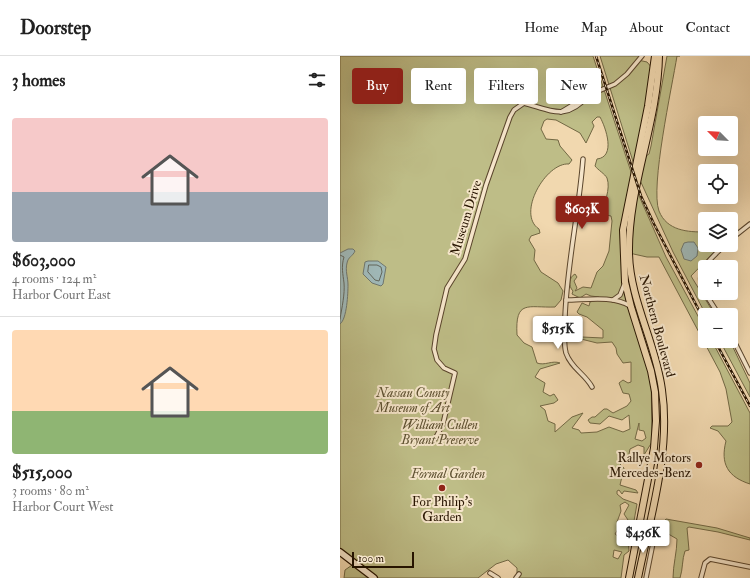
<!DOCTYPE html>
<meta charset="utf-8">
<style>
:root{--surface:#fff;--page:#f2f2f2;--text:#222;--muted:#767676;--line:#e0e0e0;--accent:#8f2418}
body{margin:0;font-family:"IM FELL Double Pica",serif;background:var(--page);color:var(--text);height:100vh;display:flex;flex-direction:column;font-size:15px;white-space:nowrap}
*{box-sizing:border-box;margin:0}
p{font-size:13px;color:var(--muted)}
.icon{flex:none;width:22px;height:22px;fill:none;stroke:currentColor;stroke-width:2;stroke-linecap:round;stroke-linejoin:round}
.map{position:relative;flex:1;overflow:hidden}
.details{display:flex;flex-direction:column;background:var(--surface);width:340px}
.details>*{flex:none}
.guide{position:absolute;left:12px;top:12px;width:338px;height:36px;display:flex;gap:8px}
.needle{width:26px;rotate:294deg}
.tools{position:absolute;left:358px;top:60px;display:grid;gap:8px}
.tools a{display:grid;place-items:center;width:40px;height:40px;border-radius:4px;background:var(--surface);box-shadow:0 4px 16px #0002;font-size:20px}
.scale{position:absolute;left:12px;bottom:10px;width:62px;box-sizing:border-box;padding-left:4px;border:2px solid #271400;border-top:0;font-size:11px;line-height:14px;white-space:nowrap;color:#271400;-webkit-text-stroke:3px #f6e6cb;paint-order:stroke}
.price{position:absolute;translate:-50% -34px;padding:0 9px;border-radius:4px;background:#fff;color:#222;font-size:13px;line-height:26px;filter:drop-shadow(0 1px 2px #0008)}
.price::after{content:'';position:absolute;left:50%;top:24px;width:12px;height:9px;margin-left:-6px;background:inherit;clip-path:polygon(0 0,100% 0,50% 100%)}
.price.on{background:var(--accent);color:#fff}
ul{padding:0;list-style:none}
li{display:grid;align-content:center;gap:8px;height:212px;padding:0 12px}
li+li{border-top:1px solid var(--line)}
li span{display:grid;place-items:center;height:124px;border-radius:4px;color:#555}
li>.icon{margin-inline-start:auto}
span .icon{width:72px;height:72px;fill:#fffc;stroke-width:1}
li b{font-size:17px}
h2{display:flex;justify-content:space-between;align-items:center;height:48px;padding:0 12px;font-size:17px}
.pill{padding:0 14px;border-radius:4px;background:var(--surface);box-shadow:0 4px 16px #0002;font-size:14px;line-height:36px}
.pill.on{background:var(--accent);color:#fff}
header{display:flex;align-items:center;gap:24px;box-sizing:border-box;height:56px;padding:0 20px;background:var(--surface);border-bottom:1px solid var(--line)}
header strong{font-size:19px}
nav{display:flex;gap:22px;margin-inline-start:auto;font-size:14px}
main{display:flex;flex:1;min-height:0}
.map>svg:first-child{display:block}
.green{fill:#bebd87;stroke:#726844;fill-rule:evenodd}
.water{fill:#9fb7b6;stroke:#6f766d}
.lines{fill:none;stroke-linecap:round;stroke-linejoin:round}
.shore{stroke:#63665b;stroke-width:1}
.street-casing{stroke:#5a452c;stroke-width:5.5}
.secondary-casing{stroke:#271400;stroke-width:8}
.primary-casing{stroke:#271400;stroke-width:8}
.street{stroke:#f6e6cb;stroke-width:3.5}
.secondary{stroke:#f6e6cb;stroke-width:5.5}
.primary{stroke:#f1d8af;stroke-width:6}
.rail-casing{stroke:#271400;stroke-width:2.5}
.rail{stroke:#f6e6cb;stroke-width:1;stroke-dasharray:3;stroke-linecap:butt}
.poi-dot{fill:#8f2418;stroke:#f6e6cb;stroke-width:1.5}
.labels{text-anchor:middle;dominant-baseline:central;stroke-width:4;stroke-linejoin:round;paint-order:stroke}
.street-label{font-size:13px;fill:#271400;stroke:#f6e6cb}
.park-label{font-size:13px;font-style:italic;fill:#5c4f2f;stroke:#f6e6cb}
.poi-label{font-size:13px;fill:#271400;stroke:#f6e6cb;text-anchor:end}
</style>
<header>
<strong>Doorstep</strong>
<nav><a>Home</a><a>Map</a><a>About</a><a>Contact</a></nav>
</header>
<main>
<section class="details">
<h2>3 homes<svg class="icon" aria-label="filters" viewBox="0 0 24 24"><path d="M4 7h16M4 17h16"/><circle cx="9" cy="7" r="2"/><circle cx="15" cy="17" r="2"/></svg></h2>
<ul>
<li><span style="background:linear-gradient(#f6c9c9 60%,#9aa5b1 0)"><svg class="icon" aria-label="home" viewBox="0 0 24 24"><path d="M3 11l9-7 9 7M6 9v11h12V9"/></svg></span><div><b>$603,000</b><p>4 rooms · 124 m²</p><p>Harbor Court East</p></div></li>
<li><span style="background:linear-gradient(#ffd9b3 65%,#8fb573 0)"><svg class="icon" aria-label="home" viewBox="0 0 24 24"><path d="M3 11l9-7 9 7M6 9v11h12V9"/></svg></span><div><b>$515,000</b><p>3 rooms · 80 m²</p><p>Harbor Court West</p></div></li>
</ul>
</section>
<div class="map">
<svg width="410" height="522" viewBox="0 0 410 522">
<rect width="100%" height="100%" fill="#f1d8af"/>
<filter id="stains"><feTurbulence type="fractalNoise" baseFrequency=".005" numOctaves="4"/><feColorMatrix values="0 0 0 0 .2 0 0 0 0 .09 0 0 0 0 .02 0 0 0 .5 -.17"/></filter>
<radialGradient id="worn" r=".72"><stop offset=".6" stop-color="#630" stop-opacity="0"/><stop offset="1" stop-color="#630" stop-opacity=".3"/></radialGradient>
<g class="green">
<path d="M0,0H253L293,122L287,148L284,215L311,315L312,386L304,399V391L298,389L290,393L288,403L296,406L283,407L281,402L278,406L284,412L280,429L296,434L298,437L284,435L282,438L279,434L277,435V438L283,443L297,448L292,476L288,483L289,495L284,499L281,522H177V512L168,504L156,508L138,522H4L5,514L15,507L0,496ZM257,61H260C266,72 276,101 257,103L255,110C258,114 265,118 267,122C271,133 264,148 261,158L271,160L272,165L269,195L263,210L257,216L251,232L243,231L235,235L237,232L234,225L237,221L235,218C229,221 228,230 233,235L232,238L240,242L246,238L251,240L259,241L257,244L250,246L249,250L242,247L237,256L239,258L247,261L263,274V282L242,281L233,276V271L229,269L227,274L231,277L229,282L231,285L241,283L257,287L272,286L276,292L277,298L283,307L291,306V326L288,327L283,324L279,327L283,337L289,338L291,345L287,350L273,357L267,353H264L255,361H252L248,364L250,367L260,368L269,360L282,364L289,359L290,373L283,376L269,371L257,376L241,377L239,374L232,372L243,357L232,361L215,376V368L208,365L205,354L200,350L214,347L218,344L214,338L210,340L203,336L205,327L195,321L200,313L220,307C212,304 205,310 197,307L192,291L184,287L177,279C175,243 188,252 215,251L221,244L223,235L218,227L201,216L194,204L195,194L189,184L191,180L200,177L199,173C176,158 206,106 229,108L232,104L220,90L218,84L206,83L201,73L204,65L207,63L216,64L240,77L246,87L254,70L252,66ZM299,367V374L304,375L306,382L302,385L295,383ZM285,446L289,449L284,458L288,464L283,470L285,480L280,482L275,478L280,470L277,466L281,455L280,449ZM274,494L282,496L278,503L273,501Z"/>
<path d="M260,0H300L298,4L307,6L313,13L295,112Z"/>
<path d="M327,0H340H337C332,31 310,131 319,155C327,175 348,176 365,176V189H381L351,220L375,259H366L333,196L299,122L303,102L309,98L311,90Z"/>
<path d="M296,133L326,201L365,273V285H372L410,357V428C388,421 380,408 386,385L378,375L370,372L372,370H388L392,366L386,333L380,316L319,201H307L289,197Z"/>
<path d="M380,285H390L410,327V341Z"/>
<path d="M326,463L377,472L410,482V484L378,476L349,471L347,472L349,494L345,495C342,503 343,513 340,522H333C333,509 337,496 337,483L318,472Z"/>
</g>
<g class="water">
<path d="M348,186H354L358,192L357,200L351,205L344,203L341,194L344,187Z"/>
<path d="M8,193H13L15,195C13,200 8,201 7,207C5,215 8,221 8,229C8,237 7,263 0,268V197Z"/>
<path d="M28,205H38L46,211L43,228L41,230L32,227L23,218L25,206Z"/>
</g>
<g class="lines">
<g class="shore">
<path d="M0,199L4,201C1,211 3,218 4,227C5,238 2,251 0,263"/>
<path d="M29,209H37L41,211L42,216L39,225L35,224L28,216Z"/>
</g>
<g class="street-casing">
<g id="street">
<path d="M221,56L249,39L275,28L287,18L302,0"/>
<path d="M243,103C239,156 227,208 225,261C225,272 223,286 226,297C231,312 245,318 252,331"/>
<path d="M391,183L410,168"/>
<path d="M365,237C352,215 370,204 385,189"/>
<path d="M365,237L379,259"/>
<path d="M226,244C245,244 273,239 290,250"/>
<path d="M273,244L280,239L284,229"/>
<path d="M391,279L410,317"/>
<path d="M95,383L103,368L115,317L104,312L97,304L94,293L96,279L107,232L125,203L146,129L170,61L174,54L184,47C213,55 226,65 249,39"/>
<path d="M150,517L158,522"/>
<path d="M176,522L179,518"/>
<path d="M306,522L315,477"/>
<path d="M361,522L365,507L370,503L410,511"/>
</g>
</g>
<g class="secondary-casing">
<path id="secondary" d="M0,496L34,522"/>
</g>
<g class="primary-casing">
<g id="primary">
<path d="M289,522L314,392L316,365L315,336L311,315L291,251L285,226L283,174L308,50L315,0"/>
<path d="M298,522C310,462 331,396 322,334C316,287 290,245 289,197C288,130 318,67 319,0"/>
</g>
</g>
<use href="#street" class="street"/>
<use href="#secondary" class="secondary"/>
<use href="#primary" class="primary"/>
<g class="rail-casing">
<g id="rail">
<path d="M256,0L301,140L314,168L365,266"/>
<path d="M375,285L410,350"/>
</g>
</g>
<use href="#rail" class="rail"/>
</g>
<g class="poi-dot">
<circle cx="359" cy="409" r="4"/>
<circle cx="102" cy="432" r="4"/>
</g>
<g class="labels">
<g class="street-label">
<text transform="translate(126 162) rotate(-73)">Museum Drive</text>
<text transform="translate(317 270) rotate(75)">Northern Boulevard</text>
</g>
<g class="park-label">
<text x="73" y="337">Nassau County<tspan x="73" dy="15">Museum of Art</tspan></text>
<text x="100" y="369">William Cullen<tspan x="100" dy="15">Bryant Preserve</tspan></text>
<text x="108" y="418">Formal Garden</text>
</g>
<g class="poi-label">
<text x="351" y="402">Rallye Motors<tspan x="351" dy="15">Mercedes-Benz</tspan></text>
<text x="102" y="446" text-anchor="middle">For Philip's<tspan x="102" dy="15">Garden</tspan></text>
</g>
</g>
<rect width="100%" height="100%" filter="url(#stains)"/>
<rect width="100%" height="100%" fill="url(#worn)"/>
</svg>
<div class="tools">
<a><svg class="needle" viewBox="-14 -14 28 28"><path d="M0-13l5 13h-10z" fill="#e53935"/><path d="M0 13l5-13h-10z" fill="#767676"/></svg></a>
<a><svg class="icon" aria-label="locate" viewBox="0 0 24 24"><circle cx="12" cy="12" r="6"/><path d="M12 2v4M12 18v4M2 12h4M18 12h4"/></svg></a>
<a><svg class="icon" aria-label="layers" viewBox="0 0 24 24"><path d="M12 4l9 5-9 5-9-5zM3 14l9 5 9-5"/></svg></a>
<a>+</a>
<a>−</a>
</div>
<div class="scale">100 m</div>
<b class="price on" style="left:242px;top:174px">$603K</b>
<b class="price" style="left:218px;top:294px">$515K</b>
<b class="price" style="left:303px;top:498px">$436K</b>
<div class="guide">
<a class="pill on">Buy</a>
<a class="pill">Rent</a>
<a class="pill">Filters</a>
<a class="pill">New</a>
</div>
</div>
</main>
